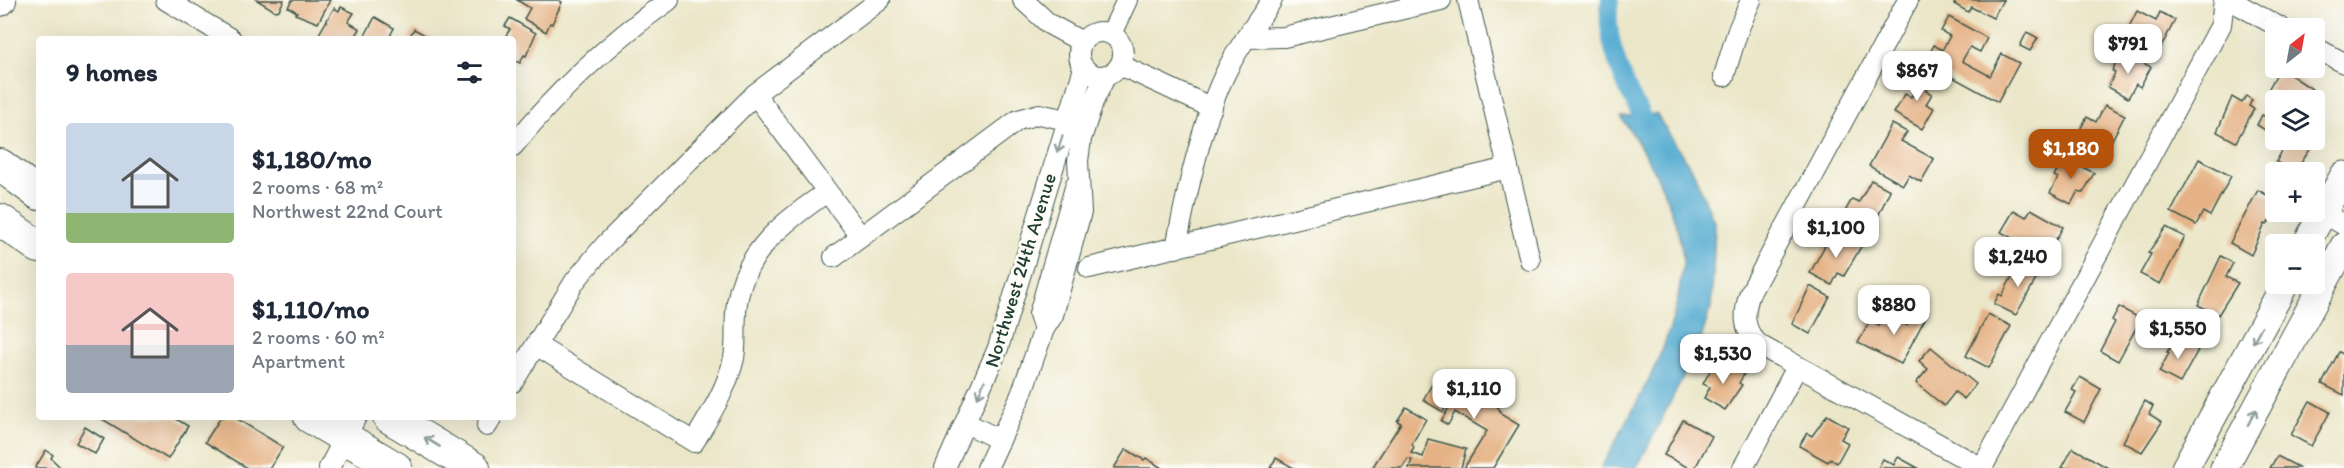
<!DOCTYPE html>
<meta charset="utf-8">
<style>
:root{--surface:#fff;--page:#f6f6f7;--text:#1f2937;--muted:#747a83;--accent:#b45309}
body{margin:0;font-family:Itim,sans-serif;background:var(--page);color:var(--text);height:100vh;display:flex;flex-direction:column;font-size:22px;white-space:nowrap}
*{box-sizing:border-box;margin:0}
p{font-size:20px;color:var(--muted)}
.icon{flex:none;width:33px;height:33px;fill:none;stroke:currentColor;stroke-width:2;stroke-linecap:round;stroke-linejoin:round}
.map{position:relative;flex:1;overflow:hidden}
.drawer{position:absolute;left:36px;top:36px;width:480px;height:384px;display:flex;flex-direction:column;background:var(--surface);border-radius:6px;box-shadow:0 6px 24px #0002}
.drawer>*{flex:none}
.needle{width:39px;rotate:31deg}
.tools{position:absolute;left:2265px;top:18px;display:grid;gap:12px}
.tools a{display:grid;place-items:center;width:60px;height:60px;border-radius:6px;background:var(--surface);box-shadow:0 6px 24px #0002;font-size:30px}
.price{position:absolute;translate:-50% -51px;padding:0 14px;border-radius:12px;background:#fff;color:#222;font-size:20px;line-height:39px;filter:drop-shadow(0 2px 3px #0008)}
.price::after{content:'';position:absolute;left:50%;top:36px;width:18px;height:14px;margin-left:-9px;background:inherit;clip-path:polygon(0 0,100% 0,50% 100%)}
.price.on{background:var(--accent);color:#fff}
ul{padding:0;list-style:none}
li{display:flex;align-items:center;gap:18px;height:150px;padding:0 30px}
li span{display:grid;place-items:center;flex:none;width:168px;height:120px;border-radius:6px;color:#555}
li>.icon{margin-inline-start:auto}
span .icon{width:72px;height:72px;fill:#fffc;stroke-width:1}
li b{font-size:26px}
h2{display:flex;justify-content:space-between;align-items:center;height:72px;padding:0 30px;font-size:26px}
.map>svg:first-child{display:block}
.water{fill:#54acd1;stroke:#3a7482;stroke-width:1.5}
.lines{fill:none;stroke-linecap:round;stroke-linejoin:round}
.canal{stroke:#54acd1;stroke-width:18}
.building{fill:#e5b285}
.minor-casing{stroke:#3e564a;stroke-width:22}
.secondary-casing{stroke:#3e564a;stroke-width:29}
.primary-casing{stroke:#3e564a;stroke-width:32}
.trunk-casing{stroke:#3e564a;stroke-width:34}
.minor{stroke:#fff;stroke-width:20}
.secondary{stroke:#fff;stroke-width:27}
.primary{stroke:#fff;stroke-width:30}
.trunk{stroke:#fff;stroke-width:32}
.oneway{stroke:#8f9e9a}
.labels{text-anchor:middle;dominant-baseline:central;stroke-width:6;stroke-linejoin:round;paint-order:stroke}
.street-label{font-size:20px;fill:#1f3d34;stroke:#fdfcf7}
</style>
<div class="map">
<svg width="2344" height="468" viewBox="0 0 2344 468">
<rect width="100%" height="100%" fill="#fdfcf7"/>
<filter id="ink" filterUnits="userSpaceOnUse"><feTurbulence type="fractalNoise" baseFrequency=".0167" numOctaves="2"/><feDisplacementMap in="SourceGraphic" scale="12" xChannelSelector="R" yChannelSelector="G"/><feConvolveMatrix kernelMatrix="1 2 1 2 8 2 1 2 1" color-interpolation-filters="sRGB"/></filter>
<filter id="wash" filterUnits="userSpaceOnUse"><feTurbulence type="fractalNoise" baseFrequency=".008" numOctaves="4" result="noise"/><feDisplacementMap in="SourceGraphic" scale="24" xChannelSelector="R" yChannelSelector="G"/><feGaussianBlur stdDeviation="1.35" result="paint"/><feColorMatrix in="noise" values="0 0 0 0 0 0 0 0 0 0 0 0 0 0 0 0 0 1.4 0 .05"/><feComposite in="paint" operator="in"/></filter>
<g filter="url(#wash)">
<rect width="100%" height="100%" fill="#ebe6c8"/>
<path class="water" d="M1656,114L1694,173L1715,224L1713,273L1711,307L1699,345L1641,460L1636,468H1601C1632,410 1671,351 1680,285C1681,276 1684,266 1683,257C1676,206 1650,158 1621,117Z"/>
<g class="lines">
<path class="canal" d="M1610,0C1602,45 1631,99 1653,136"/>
</g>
<g id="blocks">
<g class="building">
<path d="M257,0H284L279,10L275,11Z"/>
<path d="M292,0H330L318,23L295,14L297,12L288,7Z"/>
<path d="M517,0H558L562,2L552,24L550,23L546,32L524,19L530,8Z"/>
<path d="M1956,0H2003L1993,18L1971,7L1968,12L1954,4Z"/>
<path d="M341,7L354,13L348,22L360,29L354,39H327L319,34L334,8L339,11Z"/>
<path d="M2137,11L2156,21L2160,12L2175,20L2160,49L2153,46L2150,53L2123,39Z"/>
<path d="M375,17L394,28L390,36L395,39H363Z"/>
<path d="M1949,17L1987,38L1980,52L1970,47L1962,61L1990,76L2002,54L2019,63L1998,102L1925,62L1934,45L1942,50L1950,36L1941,31Z"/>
<path d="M510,18L536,33L526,56L524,55L520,63L513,60V39H504L510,29L505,26Z"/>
<path d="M414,29L432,39H408Z"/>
<path d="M2027,32L2038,38L2030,51L2020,46Z"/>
<path d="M2122,52L2151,67L2140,87L2136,84L2128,98L2108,87L2115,73L2112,70Z"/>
<path d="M2280,68L2312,89L2306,100H2286L2268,90Z"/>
<path d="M1918,70L1933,79L1926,91L1932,94L1926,104L1934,108L1922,129L1894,113L1905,94L1911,97L1917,87L1910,84Z"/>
<path d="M2246,96L2252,100L2249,106L2254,109L2236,142L2217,132L2232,97L2242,103Z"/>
<path d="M2105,105L2125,115L2102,159L2079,147L2082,140L2076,137L2087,117L2096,122Z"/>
<path d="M2262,115L2270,119L2265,130L2257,125Z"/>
<path d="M1892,124L1907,132L1901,141L1934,159L1921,182L1909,175L1903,185L1869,166Z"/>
<path d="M2288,140L2315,142L2295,172L2276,162Z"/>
<path d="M2064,157L2094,173L2083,193L2078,191L2071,204L2050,193L2058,178L2054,176Z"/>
<path d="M2199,159L2231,176L2210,216L2203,212L2196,225L2171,212Z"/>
<path d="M1871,180L1890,190L1870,234L1841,219L1852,199L1859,202Z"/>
<path d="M2258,190L2276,200V210L2267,225L2265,224L2251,255L2230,243Z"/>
<path d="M2031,209L2063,227L2046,257L2001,232L2014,210L2026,217Z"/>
<path d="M2166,227L2185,237L2160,284L2140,274L2151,254L2148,253Z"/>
<path d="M1842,235L1862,245L1844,276L1838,273L1832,285L1810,273L1828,240L1837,245Z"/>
<path d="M2221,256L2233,263L2226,277L2238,283L2218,315L2198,305Z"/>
<path d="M2020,261L2040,272L2016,315L1994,304L1999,294L2002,296Z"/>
<path d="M1810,286L1830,297L1810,334L1792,324Z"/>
<path d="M1917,305L1929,311L1901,364L1858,343L1870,321L1879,326L1884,317L1907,325Z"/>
<path d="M2119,307L2141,319L2118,361L2100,351L2115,322L2112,320Z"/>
<path d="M1988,314L2011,326L1989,368L1966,356Z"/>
<path d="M2177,338L2198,350L2180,383L2159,372L2169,353L2167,352Z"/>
<path d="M1931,347L1976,384L1964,399L1955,392L1944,406L1916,383L1928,369L1919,361Z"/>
<path d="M2339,352L2344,354V395L2322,384Z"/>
<path d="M1723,363L1744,374L1739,383L1742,385L1725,410L1704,398L1710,387L1703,384L1712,367L1719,371Z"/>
<path d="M1438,374L1498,407L1502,415L1519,425L1493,468H1464L1487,431L1455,412L1448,425L1441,421L1451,404L1448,403L1443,412L1423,400Z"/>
<path d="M2080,377L2101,389L2084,422L2065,412L2076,392L2072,390Z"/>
<path d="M2145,401L2153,406L2149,414L2162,422L2142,452L2123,442Z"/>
<path d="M2310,401L2330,412L2311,446L2291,435Z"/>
<path d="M1406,407L1426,419L1412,444L1414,448L1411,453L1423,457L1428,439L1466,449L1461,468H1409L1412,460L1408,459L1402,468H1372L1401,423L1397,421Z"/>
<path d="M1827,415L1848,427L1841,439L1848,443L1837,463L1830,459L1828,462L1799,446L1807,433L1812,436Z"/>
<path d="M99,417H173L188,426L168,459Z"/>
<path d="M221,417H234L283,447L270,468H247L205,442Z"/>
<path d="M1683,420L1712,436L1695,468H1689L1664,455Z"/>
<path d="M85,427L104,439L95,454L76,443Z"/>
<path d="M2073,448L2108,468H2062Z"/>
<path d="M1126,449L1144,460L1146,458L1162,468H1114Z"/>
<path d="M46,450L53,455L51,458L61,468H35Z"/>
<path d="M2277,456L2300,468H2270Z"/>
<path d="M1898,457L1918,468H1878L1883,459L1894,465Z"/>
<path d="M1276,458L1294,468H1270Z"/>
</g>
</g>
</g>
<g filter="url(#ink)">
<use href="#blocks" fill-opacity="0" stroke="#3e564a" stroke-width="1.5"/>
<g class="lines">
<g class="minor-casing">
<g id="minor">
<path d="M166,0L231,39"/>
<path d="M1023,0L1049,24L1082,42"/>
<path d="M1468,0L1530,260"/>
<path d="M1908,0L1750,293C1743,313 1742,332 1761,346L1982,468"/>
<path d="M2230,0L2281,28"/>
<circle cx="1101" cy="54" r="22"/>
<path d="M1111,34L1127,0"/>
<path d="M1246,38L1284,37L1441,0"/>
<path d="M2314,47L2344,63"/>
<path d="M1120,65L1212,108"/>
<path d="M1724,76L1738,30L1751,0"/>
<path d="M755,94L861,237"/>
<path d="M513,146C559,89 610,42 669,0"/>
<path d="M2323,213L2344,225"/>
<path d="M1176,248C1186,195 1203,117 1227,70C1239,45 1257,23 1272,0"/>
<path d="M834,257L1018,120L1039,114L1067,120"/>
<path d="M1089,268L1508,168"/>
<path d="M1044,329L1039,314L1076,184"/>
<path d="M536,345L694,442C710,415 727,389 734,358C737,340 734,322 737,303C745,250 785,221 827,192"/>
<path d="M513,382L575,281L606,244L755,94L880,0"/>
<path d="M966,423L1000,440"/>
<path d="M487,426L492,417"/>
<path d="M329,468L356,417"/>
<path d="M945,468L998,348L1084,68"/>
<path d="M987,468L1021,395L1044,329L1053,315L1081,212L1078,161L1081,139L1093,102L1106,75"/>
<path d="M1743,468L1797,367"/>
<path d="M1982,468L2221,25L2224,0"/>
</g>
</g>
<g class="secondary-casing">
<g id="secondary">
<path d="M2306,244L2344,175"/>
<path d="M2185,468L2285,284"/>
<path d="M2224,468L2344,246"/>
</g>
</g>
<g class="primary-casing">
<path id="primary" d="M0,1L1,0"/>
</g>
<g class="trunk-casing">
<g id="trunk">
<path d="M0,165L39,194"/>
<path d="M0,220L39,247"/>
<path d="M310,417L396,468"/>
<path d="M389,417L474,468"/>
</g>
</g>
<use href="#minor" class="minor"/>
<use href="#secondary" class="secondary"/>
<use href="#primary" class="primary"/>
<use href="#trunk" class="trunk"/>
</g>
<defs><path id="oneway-shaft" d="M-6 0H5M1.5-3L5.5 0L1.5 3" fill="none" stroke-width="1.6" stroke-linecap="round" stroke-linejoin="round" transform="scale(1.5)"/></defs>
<g class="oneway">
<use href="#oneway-shaft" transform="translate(1060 144) rotate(107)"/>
<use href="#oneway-shaft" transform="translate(2257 335) rotate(118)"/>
<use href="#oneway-shaft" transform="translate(981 389) rotate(113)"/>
<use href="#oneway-shaft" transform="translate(2252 417) rotate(-62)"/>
<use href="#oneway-shaft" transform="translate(432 442) rotate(-149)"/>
</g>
</g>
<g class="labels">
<g class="street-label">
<text transform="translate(1020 270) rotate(-73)">Northwest 24th Avenue</text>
</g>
</g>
</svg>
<div class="tools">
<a><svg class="needle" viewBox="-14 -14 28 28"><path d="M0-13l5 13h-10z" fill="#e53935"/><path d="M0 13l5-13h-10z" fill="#747a83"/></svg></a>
<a><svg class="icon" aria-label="layers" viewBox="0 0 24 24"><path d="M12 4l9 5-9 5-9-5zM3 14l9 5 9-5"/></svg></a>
<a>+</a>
<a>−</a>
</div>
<b class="price" style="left:2128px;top:75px">$791</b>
<b class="price" style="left:1917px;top:102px">$867</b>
<b class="price on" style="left:2071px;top:180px">$1,180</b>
<b class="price" style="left:1836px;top:259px">$1,100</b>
<b class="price" style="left:2018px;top:288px">$1,240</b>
<b class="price" style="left:1894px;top:336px">$880</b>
<b class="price" style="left:2178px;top:360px">$1,550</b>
<b class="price" style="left:1723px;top:385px">$1,530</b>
<b class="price" style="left:1474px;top:420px">$1,110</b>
<section class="drawer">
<h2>9 homes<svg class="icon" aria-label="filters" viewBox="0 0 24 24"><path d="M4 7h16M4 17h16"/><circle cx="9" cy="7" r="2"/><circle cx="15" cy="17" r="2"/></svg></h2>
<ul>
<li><span style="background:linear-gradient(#c9d6e8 75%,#8fb573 0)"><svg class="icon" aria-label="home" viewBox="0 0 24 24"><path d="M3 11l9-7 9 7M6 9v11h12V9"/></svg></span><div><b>$1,180/mo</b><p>2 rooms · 68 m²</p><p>Northwest 22nd Court</p></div></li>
<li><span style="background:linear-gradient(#f6c9c9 60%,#9aa5b1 0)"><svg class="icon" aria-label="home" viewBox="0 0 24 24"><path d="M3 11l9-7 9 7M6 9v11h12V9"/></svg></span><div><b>$1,110/mo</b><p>2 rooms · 60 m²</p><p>Apartment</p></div></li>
</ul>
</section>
</div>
